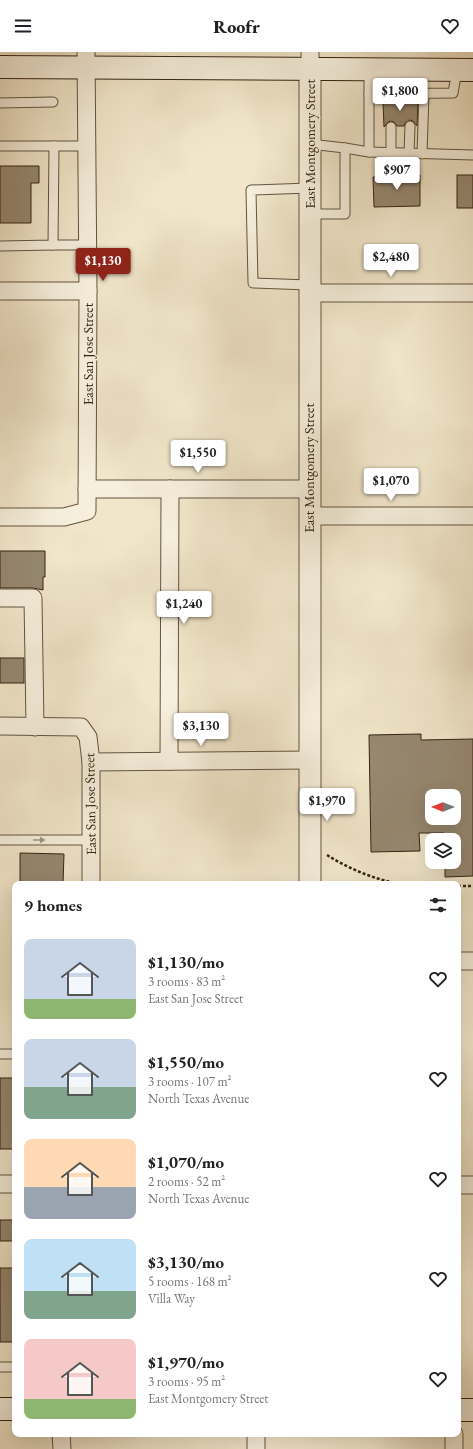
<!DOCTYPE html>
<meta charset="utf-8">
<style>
:root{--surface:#fff;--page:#f6f6f6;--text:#202124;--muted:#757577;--accent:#8f2418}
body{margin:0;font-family:"EB Garamond",serif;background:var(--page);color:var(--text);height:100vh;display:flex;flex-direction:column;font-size:15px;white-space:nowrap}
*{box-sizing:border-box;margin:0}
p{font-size:13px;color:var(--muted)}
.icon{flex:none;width:22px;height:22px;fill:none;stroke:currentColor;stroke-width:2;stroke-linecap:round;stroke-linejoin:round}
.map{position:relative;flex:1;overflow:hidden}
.panel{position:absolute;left:12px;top:829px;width:449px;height:556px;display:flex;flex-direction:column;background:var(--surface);border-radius:8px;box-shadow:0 4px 16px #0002}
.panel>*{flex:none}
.needle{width:26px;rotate:270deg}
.tools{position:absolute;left:425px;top:737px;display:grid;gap:8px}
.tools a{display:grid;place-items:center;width:36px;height:36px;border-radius:8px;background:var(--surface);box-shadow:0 4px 16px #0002;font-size:20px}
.price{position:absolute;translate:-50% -34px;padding:0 9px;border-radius:4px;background:#fff;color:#222;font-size:13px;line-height:26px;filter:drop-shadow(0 1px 2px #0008)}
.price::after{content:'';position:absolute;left:50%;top:24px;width:12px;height:9px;margin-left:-6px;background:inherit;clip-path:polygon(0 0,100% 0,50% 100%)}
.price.active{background:var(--accent);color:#fff}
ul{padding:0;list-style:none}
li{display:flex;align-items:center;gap:12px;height:100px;padding:0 12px}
li span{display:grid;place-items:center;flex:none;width:112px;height:80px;border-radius:8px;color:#555}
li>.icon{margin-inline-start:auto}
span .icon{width:48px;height:48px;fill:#fffc;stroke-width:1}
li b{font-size:17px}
h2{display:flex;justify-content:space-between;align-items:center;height:48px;padding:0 12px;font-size:17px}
header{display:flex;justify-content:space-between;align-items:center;height:52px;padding:0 12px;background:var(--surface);font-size:18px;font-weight:800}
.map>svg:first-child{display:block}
.building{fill:#968871;stroke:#342311;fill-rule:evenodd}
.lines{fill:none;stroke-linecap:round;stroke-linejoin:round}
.service-casing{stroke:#63543f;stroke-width:11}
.minor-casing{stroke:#63543f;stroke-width:19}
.tertiary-casing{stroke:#63543f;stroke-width:23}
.secondary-casing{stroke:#342311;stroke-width:24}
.path{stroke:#342311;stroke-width:2.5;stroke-dasharray:3 2;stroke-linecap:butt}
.service{stroke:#f6efdd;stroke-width:9}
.minor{stroke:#f6efdd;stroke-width:17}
.tertiary{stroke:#f6efdd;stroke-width:21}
.secondary{stroke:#f6efdd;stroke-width:22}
.oneway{fill:#9f9381}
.labels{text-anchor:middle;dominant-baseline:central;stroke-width:3;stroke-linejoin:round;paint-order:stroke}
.street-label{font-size:14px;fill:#342311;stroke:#f6efdd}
</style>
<header><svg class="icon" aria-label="menu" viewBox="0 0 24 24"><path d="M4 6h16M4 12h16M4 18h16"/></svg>Roofr<svg class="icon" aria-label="heart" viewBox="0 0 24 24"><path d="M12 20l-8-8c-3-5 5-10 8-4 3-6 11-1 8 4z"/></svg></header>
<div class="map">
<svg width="473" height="1397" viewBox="0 0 473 1397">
<rect width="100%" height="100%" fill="#f1e6ca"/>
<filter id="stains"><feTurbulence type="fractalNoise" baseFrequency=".005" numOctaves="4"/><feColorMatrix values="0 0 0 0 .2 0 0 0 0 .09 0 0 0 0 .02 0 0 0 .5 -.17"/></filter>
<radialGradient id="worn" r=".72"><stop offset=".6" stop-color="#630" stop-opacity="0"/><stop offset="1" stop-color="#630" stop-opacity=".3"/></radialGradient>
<g class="building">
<path d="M418,49L417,74L413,69L410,68L405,71L404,74H397L394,70L391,69L388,70L384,75L383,50Z"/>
<path d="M0,114H39V131H31V171H0Z"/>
<path d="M420,123V154L374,155L373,125Z"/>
<rect x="457" y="123" width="16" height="33"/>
<path d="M0,499H45V525H43V538L33,536H0Z"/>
<rect x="0" y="606" width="24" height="25"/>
<path d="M421,682V688L473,687V824L445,825V810H454V788H445L444,781H419L420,799L371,800L369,683ZM432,744H454V766H432Z"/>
<path d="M20,801L64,802L63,832H20Z"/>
<rect x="0" y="1026" width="15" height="71"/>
<rect x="0" y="1168" width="15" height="21"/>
<rect x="0" y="1216" width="15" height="74"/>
</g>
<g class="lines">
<g class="service-casing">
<g id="service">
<path d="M369,42L453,41L457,18"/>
<path d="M0,51L53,50"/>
<path d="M310,92L345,96V162H310"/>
<path d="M0,94H87"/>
<path d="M345,96L369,100V18"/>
<path d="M369,100L473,103"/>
<path d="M391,101V75"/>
<path d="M409,101L410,74"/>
<path d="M422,102L424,42"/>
<path d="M53,193H88"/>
<path d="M0,194L53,193L54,94"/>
<path d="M309,233L253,231L251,138L310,136"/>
<path d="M0,788H91"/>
<path d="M0,1002H15"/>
<path d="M0,1315H15"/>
</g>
</g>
<g class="minor-casing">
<g id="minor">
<path d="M310,0V18"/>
<path d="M0,239H88"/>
<path d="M309,241H473"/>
<path d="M87,437H309"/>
<path d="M309,464H473"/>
<path d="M0,465H64L87,459L88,239L86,0"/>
<path d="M0,546H33L35,675"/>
<path d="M0,674L81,675L88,685L91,710V832"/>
<path d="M169,709L170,437"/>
<path d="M91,710L311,708"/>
<path d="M458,909H473"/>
<path d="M0,1132H15"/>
<path d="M458,1133H473"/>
<path d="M61,1382L62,1397"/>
<path d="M256,1382V1397"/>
<path d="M454,1397V1382"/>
</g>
</g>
<g class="tertiary-casing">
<path id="tertiary" d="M310,18V832"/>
</g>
<g class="secondary-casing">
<g id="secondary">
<path d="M0,15L473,18"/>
<path d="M0,1357H15"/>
<path d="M458,1358H473"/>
</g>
</g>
<g class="path">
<path d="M327,803C349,817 376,828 401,832"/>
<path d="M458,834H473"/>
</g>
<use href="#service" class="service"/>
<use href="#minor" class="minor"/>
<use href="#tertiary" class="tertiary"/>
<use href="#secondary" class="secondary"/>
</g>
<defs><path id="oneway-solid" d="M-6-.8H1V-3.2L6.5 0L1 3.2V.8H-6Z"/></defs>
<use class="oneway" href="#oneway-solid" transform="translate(39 788)"/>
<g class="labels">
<g class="street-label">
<text transform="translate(310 92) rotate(-90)">East Montgomery Street</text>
<text transform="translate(88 302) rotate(-90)">East San Jose Street</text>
<text transform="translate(309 416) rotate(-90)">East Montgomery Street</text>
<text transform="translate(90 752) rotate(-91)">East San Jose Street</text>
</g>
</g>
<rect width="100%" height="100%" filter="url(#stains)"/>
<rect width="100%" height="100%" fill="url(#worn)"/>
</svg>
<div class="tools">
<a><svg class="needle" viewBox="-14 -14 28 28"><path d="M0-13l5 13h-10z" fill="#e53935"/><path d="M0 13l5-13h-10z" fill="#757577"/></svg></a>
<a><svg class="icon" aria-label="layers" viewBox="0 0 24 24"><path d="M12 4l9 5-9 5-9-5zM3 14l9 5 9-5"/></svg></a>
</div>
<b class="price" style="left:400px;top:60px">$1,800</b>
<b class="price" style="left:397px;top:139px">$907</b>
<b class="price" style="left:391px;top:226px">$2,480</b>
<b class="price active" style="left:103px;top:230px">$1,130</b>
<b class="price" style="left:198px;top:422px">$1,550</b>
<b class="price" style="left:391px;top:450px">$1,070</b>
<b class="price" style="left:184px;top:573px">$1,240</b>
<b class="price" style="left:201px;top:695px">$3,130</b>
<b class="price" style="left:327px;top:770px">$1,970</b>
<section class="panel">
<h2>9 homes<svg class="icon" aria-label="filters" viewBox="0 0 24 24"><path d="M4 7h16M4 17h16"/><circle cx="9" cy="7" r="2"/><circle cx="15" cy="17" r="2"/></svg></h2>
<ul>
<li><span style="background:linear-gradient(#c9d6e8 75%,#8fb573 0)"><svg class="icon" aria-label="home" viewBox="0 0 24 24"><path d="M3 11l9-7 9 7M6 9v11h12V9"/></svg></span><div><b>$1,130/mo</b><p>3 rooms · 83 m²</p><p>East San Jose Street</p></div><svg class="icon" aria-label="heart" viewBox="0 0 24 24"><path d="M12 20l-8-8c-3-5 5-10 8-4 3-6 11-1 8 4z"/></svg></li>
<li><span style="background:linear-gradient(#c9d6e8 60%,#7fa58c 0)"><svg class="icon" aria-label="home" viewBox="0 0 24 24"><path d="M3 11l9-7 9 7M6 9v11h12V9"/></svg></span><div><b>$1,550/mo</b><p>3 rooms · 107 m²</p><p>North Texas Avenue</p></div><svg class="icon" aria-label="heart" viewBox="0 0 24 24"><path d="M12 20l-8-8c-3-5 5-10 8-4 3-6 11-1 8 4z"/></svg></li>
<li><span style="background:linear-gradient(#ffd9b3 60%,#9aa5b1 0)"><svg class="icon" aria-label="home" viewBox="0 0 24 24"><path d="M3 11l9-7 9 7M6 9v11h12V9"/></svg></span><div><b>$1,070/mo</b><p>2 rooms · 52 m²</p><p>North Texas Avenue</p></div><svg class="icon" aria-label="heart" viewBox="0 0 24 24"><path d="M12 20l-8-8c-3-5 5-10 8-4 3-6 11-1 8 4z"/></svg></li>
<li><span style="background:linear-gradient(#bfe0f5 65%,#7fa58c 0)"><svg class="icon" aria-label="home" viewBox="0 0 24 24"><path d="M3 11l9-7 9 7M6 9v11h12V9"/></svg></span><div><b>$3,130/mo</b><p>5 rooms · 168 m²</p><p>Villa Way</p></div><svg class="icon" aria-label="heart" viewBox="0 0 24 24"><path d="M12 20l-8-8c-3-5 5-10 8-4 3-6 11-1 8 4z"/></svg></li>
<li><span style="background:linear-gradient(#f6c9c9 75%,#8fb573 0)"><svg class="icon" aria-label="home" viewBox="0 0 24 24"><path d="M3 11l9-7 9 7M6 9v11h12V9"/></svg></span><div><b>$1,970/mo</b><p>3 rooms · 95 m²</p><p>East Montgomery Street</p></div><svg class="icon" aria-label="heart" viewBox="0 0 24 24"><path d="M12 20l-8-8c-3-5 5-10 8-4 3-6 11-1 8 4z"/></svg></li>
</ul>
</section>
</div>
